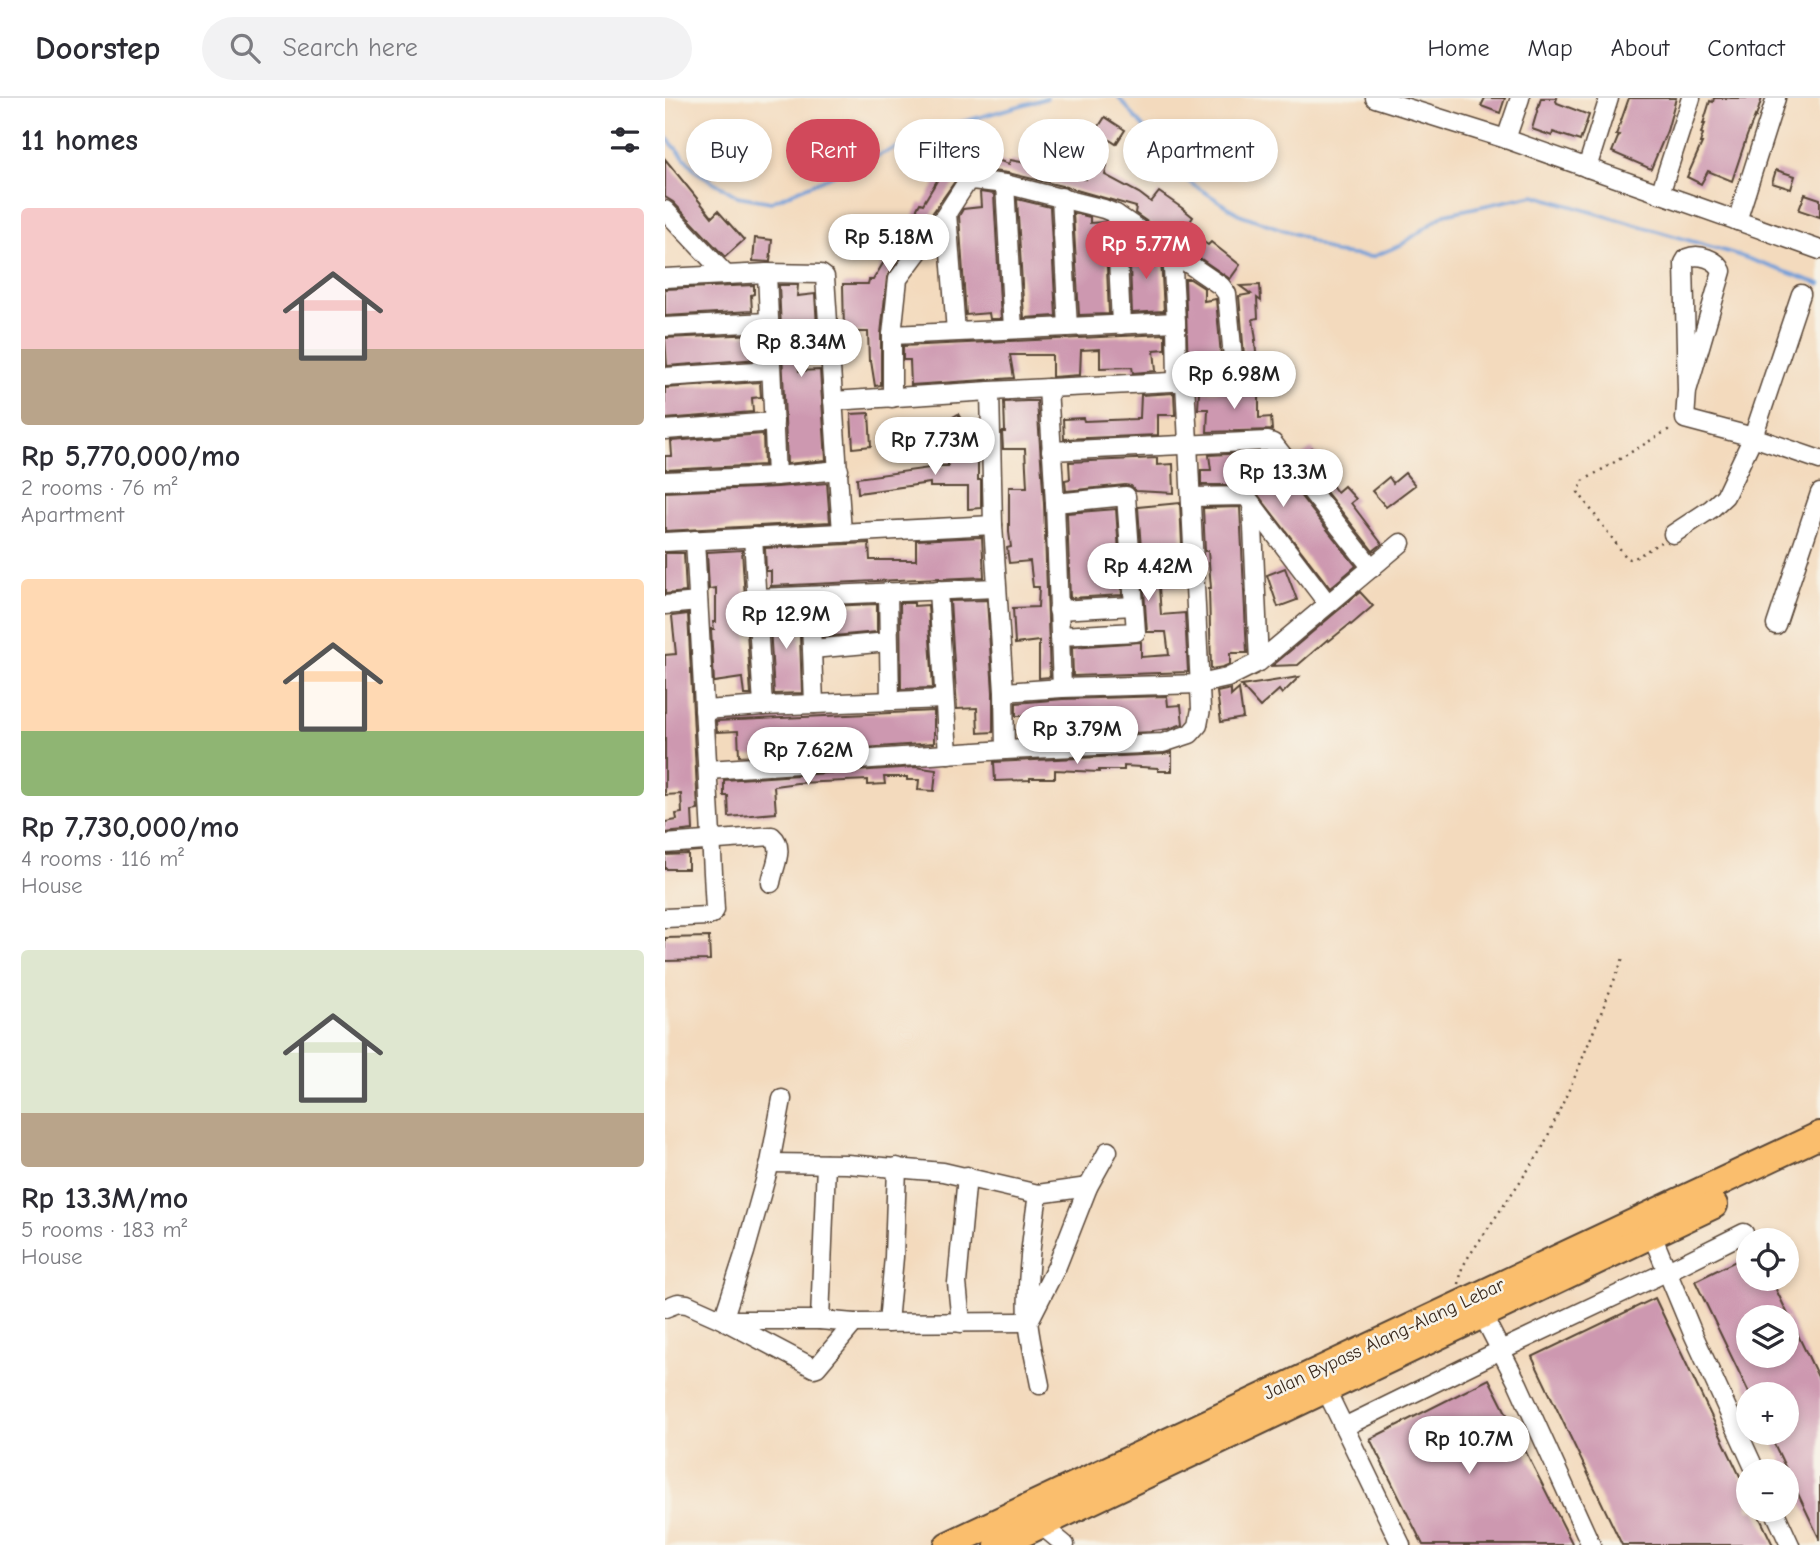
<!DOCTYPE html>
<meta charset="utf-8">
<style>
:root{--surface:#fff;--page:#f2f2f3;--text:#2b2b33;--muted:#7c7c81;--line:#e1e1e2;--accent:#d1495b}
body{margin:0;font-family:"Comic Neue",sans-serif;background:var(--page);color:var(--text);height:100vh;display:flex;flex-direction:column;font-size:26px;white-space:nowrap}
*{box-sizing:border-box;margin:0}
p{font-size:23px;color:var(--muted)}
.icon{flex:none;width:38px;height:38px;fill:none;stroke:currentColor;stroke-width:2;stroke-linecap:round;stroke-linejoin:round}
.map{position:relative;flex:1;overflow:hidden}
.side{display:flex;flex-direction:column;background:var(--surface);width:665px}
.side>*{flex:none}
.top-card{position:absolute;left:21px;top:21px;width:665px;height:63px;display:flex;gap:14px}
.buttons{position:absolute;left:1071px;top:1130px;display:grid;gap:14px}
.buttons a{display:grid;place-items:center;width:63px;height:63px;border-radius:50%;background:var(--surface);box-shadow:0 4px 10px #0003;font-size:35px}
.price{position:absolute;translate:-50% -60px;padding:0 16px;border-radius:24px;background:#fff;color:#222;font-size:23px;line-height:46px;filter:drop-shadow(0 2px 4px #0008)}
.price::after{content:'';position:absolute;left:50%;top:42px;width:21px;height:16px;margin-left:-10px;background:inherit;clip-path:polygon(0 0,100% 0,50% 100%)}
.price.on{background:var(--accent);color:#fff}
ul{padding:0;list-style:none}
li{display:grid;align-content:center;gap:14px;height:371px;padding:0 21px}
li span{display:grid;place-items:center;height:217px;border-radius:7px;color:#555}
li>.icon{margin-inline-start:auto}
span .icon{width:126px;height:126px;fill:#fffc;stroke-width:1}
li b{font-size:30px}
h2{display:flex;justify-content:space-between;align-items:center;height:84px;padding:0 21px;font-size:30px}
.chip{padding:0 24px;border-radius:32px;background:var(--surface);box-shadow:0 4px 10px #0003;font-size:24px;line-height:63px}
.chip.on{background:var(--accent);color:#fff}
header{display:flex;align-items:center;gap:42px;box-sizing:border-box;height:98px;padding:0 35px;background:var(--surface);border-bottom:2px solid var(--line)}
header strong{font-size:33px}
nav{display:flex;gap:38px;margin-inline-start:auto;font-size:24px}
.search{width:490px;height:63px;background:var(--page);display:flex;align-items:center;gap:18px;box-sizing:border-box;padding:0 24px;border-radius:38px;color:var(--muted);font-size:26px}
main{display:flex;flex:1;min-height:0}
.map>svg:first-child{display:block}
.lines{fill:none;stroke-linecap:round;stroke-linejoin:round}
.stream{stroke:#6f9dd8;stroke-width:3.5}
.building{fill:#cd98b0;fill-rule:evenodd}
.minor-casing{stroke:#574436;stroke-width:21}
.highway-casing{stroke:#574436;stroke-width:30}
.path{stroke:#574436;stroke-width:2.5;stroke-dasharray:2 5;stroke-linecap:butt}
.minor{stroke:#fff;stroke-width:18}
.highway{stroke:#fabe6d;stroke-width:26}
.labels{text-anchor:middle;dominant-baseline:central;stroke-width:5;stroke-linejoin:round;paint-order:stroke}
.street-label{font-size:19px;fill:#3b2a1e;stroke:#f7f3e8}
</style>
<header>
<strong>Doorstep</strong>
<div class="search"><svg class="icon" aria-label="search" viewBox="0 0 24 24"><circle cx="10" cy="10" r="6"/><path d="M15 15l6 6"/></svg>Search here</div>
<nav><a>Home</a><a>Map</a><a>About</a><a>Contact</a></nav>
</header>
<main>
<section class="side">
<h2>11 homes<svg class="icon" aria-label="filters" viewBox="0 0 24 24"><path d="M4 7h16M4 17h16"/><circle cx="9" cy="7" r="2"/><circle cx="15" cy="17" r="2"/></svg></h2>
<ul>
<li><span style="background:linear-gradient(#f6c9c9 65%,#b9a48a 0)"><svg class="icon" aria-label="home" viewBox="0 0 24 24"><path d="M3 11l9-7 9 7M6 9v11h12V9"/></svg></span><div><b>Rp 5,770,000/mo</b><p>2 rooms · 76 m²</p><p>Apartment</p></div></li>
<li><span style="background:linear-gradient(#ffd9b3 70%,#8fb573 0)"><svg class="icon" aria-label="home" viewBox="0 0 24 24"><path d="M3 11l9-7 9 7M6 9v11h12V9"/></svg></span><div><b>Rp 7,730,000/mo</b><p>4 rooms · 116 m²</p><p>House</p></div></li>
<li><span style="background:linear-gradient(#dfe7d0 75%,#b9a48a 0)"><svg class="icon" aria-label="home" viewBox="0 0 24 24"><path d="M3 11l9-7 9 7M6 9v11h12V9"/></svg></span><div><b>Rp 13.3M/mo</b><p>5 rooms · 183 m²</p><p>House</p></div></li>
</ul>
</section>
<div class="map">
<svg width="1155" height="1447" viewBox="0 0 1155 1447">
<rect width="100%" height="100%" fill="#f7f3e8"/>
<filter id="ink" filterUnits="userSpaceOnUse"><feTurbulence type="fractalNoise" baseFrequency=".0143" numOctaves="2"/><feDisplacementMap in="SourceGraphic" scale="14" xChannelSelector="R" yChannelSelector="G"/><feConvolveMatrix kernelMatrix="1 2 1 2 8 2 1 2 1" color-interpolation-filters="sRGB"/></filter>
<filter id="wash" filterUnits="userSpaceOnUse"><feTurbulence type="fractalNoise" baseFrequency=".00686" numOctaves="4" result="noise"/><feDisplacementMap in="SourceGraphic" scale="28" xChannelSelector="R" yChannelSelector="G"/><feGaussianBlur stdDeviation="1.57" result="paint"/><feColorMatrix in="noise" values="0 0 0 0 0 0 0 0 0 0 0 0 0 0 0 0 0 1.4 0 .05"/><feComposite in="paint" operator="in"/></filter>
<g filter="url(#wash)">
<rect width="100%" height="100%" fill="#f3dabd"/>
<g class="lines">
<g class="stream">
<path d="M454,0L524,84L574,116L636,138L669,155L707,159L736,147L780,116L869,97L1067,155L1155,186"/>
<path d="M0,38L32,74L72,98L106,104L279,29L382,0"/>
</g>
</g>
<g id="blocks">
<g class="building">
<path d="M820,0H840L835,15L816,8Z"/>
<path d="M876,0H892L891,3L892,5L924,17L915,43L888,34L887,38L867,31Z"/>
<path d="M964,0H1011L1002,33L986,71L947,54L954,37H951Z"/>
<path d="M1049,0H1097L1091,19L1090,18L1082,38L1067,83L1043,73L1036,86L1022,79L1037,45H1035L1038,36L1036,35L1040,26H1038L1045,3L1048,4Z"/>
<path d="M440,19L460,32L451,46L431,33Z"/>
<path d="M323,59L344,66L345,62L367,66V68L421,81L425,63L442,67L440,77L474,95L486,104L494,94L517,110L528,119L520,131L543,147L546,144L575,167L565,181L474,118L470,115L471,109L401,89L343,75L319,72Z"/>
<path d="M0,61L47,119L53,113L79,142L60,159L8,104L0,99Z"/>
<path d="M282,66L296,75L222,179L216,236V287L210,288L206,263H204L203,234H179L178,186H203L204,182H208L220,162L216,160L226,142L223,140L233,120L244,126L255,105L258,106Z"/>
<path d="M1111,72L1130,78L1126,91L1107,85Z"/>
<path d="M315,94L329,96L336,221H325L324,215L301,217L294,118L298,111L316,109Z"/>
<path d="M1140,96L1155,101V119L1134,112Z"/>
<path d="M352,101L385,109L391,218L359,220Z"/>
<path d="M408,115L425,119V125L440,124L444,216L414,217Z"/>
<path d="M90,140L107,142L105,164L88,163Z"/>
<path d="M464,145H473L483,152L482,158H492L496,161L499,213L467,215Z"/>
<path d="M520,181H525L539,190V203L551,201L557,269L523,271Z"/>
<path d="M89,187V196L86,197L87,213L0,218V191Z"/>
<path d="M114,187H133L132,198L150,196L153,245L131,248L134,273L155,272L161,362L122,366Z"/>
<path d="M595,187L596,203L592,200L593,220L588,221L591,242H590L592,268L580,269L574,198L586,196L575,188Z"/>
<path d="M93,236L94,261L2,268L0,240Z"/>
<path d="M500,236V251L489,252L491,273L468,275L467,269L435,270V251L416,252L415,277L387,279V257H345L349,280L246,287L245,262H238V248Z"/>
<path d="M95,284L96,299L87,300L88,314L0,321V290Z"/>
<path d="M594,291V320L606,319L607,332L542,334L543,311H533L534,294Z"/>
<path d="M509,295L510,317H493V337L399,341L398,321L418,320L419,323L471,321V320H475L476,297Z"/>
<path d="M362,303H372L379,406L385,579L374,580V543L350,546L348,510L373,509L374,489H368L365,463L344,465L342,450L346,449L344,434V389H362L360,351H338L337,334H340L339,304Z"/>
<path d="M204,315L206,348L188,350L186,316Z"/>
<path d="M293,316L306,338L282,352L269,330Z"/>
<path d="M98,336L99,367L0,372V358H7L6,343Z"/>
<path d="M647,350L660,366L655,371L672,394L679,388L691,401L686,405L717,446L708,453L634,360Z"/>
<path d="M283,353H313V382H316V410L303,411V389H265V385L193,395L192,380L265,370V368H283Z"/>
<path d="M601,354L610,366V377L615,372L691,468L665,490L586,388L581,387H536V372H546L544,357Z"/>
<path d="M492,360V367L508,366L509,395L471,393L466,388L460,387L401,393L400,382L405,381L404,364Z"/>
<path d="M740,375L750,387L721,409L707,393L724,379L728,385Z"/>
<path d="M162,385L165,424L0,433V394L112,389Z"/>
<path d="M515,405L519,487L494,489L496,517L520,515L523,574L408,578L407,549L476,544V559L504,557L501,534H482L473,409Z"/>
<path d="M575,409L582,555H565V566L558,569L546,571L544,490H546L543,453H540L538,410Z"/>
<path d="M451,411L457,497L405,500L402,415Z"/>
<path d="M317,439L319,479L274,481V480L106,488V473H101L100,450L204,445L205,462H251V442Z"/>
<path d="M77,452L86,597H79L77,580L49,584L46,531H49L48,524H51V490L44,491L42,454Z"/>
<path d="M0,455H19L21,494L0,496Z"/>
<path d="M620,470L632,502L613,509L602,477Z"/>
<path d="M695,494L708,508L686,527L685,526L664,543L663,541L633,567L607,568Z"/>
<path d="M322,502L328,594V634L313,635L312,610L292,611L285,503Z"/>
<path d="M235,505H249V508L263,507L268,590L236,591Z"/>
<path d="M212,506V534L158,539L157,525H162V508Z"/>
<path d="M134,510L137,595L109,596L104,511Z"/>
<path d="M23,516L33,712L27,713L28,732L0,735V724L12,722L11,716L17,715L16,696L0,697V557L11,556L7,518Z"/>
<path d="M634,579L617,596L614,592L595,609L576,588Z"/>
<path d="M566,591V598L574,591L578,620L556,624L552,594Z"/>
<path d="M502,598L503,608L516,607L518,626L503,631L489,633L488,634L447,636V633L410,638L366,639L365,618H351V605L398,601Z"/>
<path d="M269,613V645L171,652L170,648L92,654V657L74,658L73,633L52,634L51,623Z"/>
<path d="M507,654V673H493V670L459,668V672H434V674L390,672V680H365V682L330,683L329,664L499,656Z"/>
<path d="M250,669L271,672L269,693L253,692L254,682H242V679H219L220,686L203,687V682L132,685L109,688L111,715L64,719L63,698H59V682Z"/>
<path d="M23,756V771H0V757Z"/>
<path d="M44,839L45,862L0,863V840Z"/>
<path d="M1083,1157V1181H1106L1155,1283V1442L1104,1335H1122V1297H1085L1030,1183ZM1083,1220H1122V1258H1083Z"/>
<path d="M990,1200L1083,1395V1412H1091L1108,1447H957L867,1259Z"/>
<path d="M824,1281L908,1447H758L705,1341Z"/>
</g>
</g>
</g>
<g filter="url(#ink)">
<use href="#blocks" fill-opacity="0" stroke="#574436" stroke-width="2"/>
<g class="lines">
<g class="minor-casing">
<g id="minor">
<path d="M710,0L841,41L1155,152"/>
<path d="M841,41L855,0"/>
<path d="M922,70L944,0"/>
<path d="M340,86L348,231"/>
<path d="M995,96L1026,0"/>
<path d="M396,99L403,229"/>
<path d="M0,112L61,177L102,175L156,176L160,179L177,435"/>
<path d="M282,115L291,234"/>
<path d="M451,116L456,227"/>
<path d="M1072,123L1111,0"/>
<path d="M507,154L511,224L512,284"/>
<path d="M102,175L111,378"/>
<path d="M0,180L61,177"/>
<path d="M0,229L103,224"/>
<path d="M227,237L511,224"/>
<path d="M0,279L106,272"/>
<path d="M383,290L390,405L397,590"/>
<path d="M325,293L328,427L339,594L340,652"/>
<path d="M1022,293L1057,173C1052,161 1034,155 1022,160L1019,165L1022,293L1020,321L1088,339L1155,362"/>
<path d="M227,300V237L233,181L282,115L302,84L307,82L340,86L439,111L451,116L556,188L562,196L570,281"/>
<path d="M168,303L325,293L609,279"/>
<path d="M0,332L109,324"/>
<path d="M386,353L603,343L608,345L707,470"/>
<path d="M0,383L111,378L174,372"/>
<path d="M526,399L581,398L663,506"/>
<path d="M390,405L461,398L471,534L395,538"/>
<path d="M587,406L594,564"/>
<path d="M1008,436L1046,411L1060,398L1088,339L1136,196"/>
<path d="M88,439L98,608"/>
<path d="M0,444L328,427"/>
<path d="M273,492L283,656"/>
<path d="M223,494L225,603"/>
<path d="M145,498L149,606"/>
<path d="M92,500L331,490"/>
<path d="M0,507L33,504"/>
<path d="M393,512L469,508"/>
<path d="M1111,527L1155,395"/>
<path d="M147,551L223,544"/>
<path d="M339,594L397,590L535,586L562,580L594,564L736,445"/>
<path d="M39,612L98,608L279,601"/>
<path d="M43,672L340,652L498,645L525,636L533,627L536,611L520,284"/>
<path d="M0,746L107,738C121,750 108,770 106,785"/>
<path d="M0,820L43,818L47,816L50,812L30,442"/>
<path d="M117,1001L105,1065L80,1154L58,1222L149,1270L152,1269L189,1225"/>
<path d="M105,1065L182,1066L278,1074L373,1096L423,1089"/>
<path d="M373,1096C367,1137 361,1180 363,1222C365,1244 371,1266 375,1287"/>
<path d="M987,1137L1029,1238L1091,1374"/>
<path d="M0,1210L13,1205L22,1206L58,1222H155L189,1225L363,1224"/>
<path d="M814,1210L853,1286L926,1447"/>
<path d="M365,1221L392,1168L423,1089L443,1053"/>
<path d="M155,1222L161,1066"/>
<path d="M223,1225L229,1159L232,1069"/>
<path d="M296,1225L292,1185L302,1078"/>
<path d="M661,1292L679,1329"/>
<path d="M1109,1412L1125,1447"/>
<path d="M376,1427L400,1447"/>
<path d="M736,1447L679,1329L836,1252L1003,1173L1079,1135"/>
</g>
</g>
<g class="highway-casing">
<g id="highway">
<path d="M283,1447L1155,1037"/>
<path d="M333,1447L1049,1107"/>
</g>
</g>
<g class="path">
<path d="M996,444L970,460L965,461L961,459L913,394L918,383L1008,329"/>
<path d="M794,1186L797,1170L804,1158L876,1053L912,974L959,858"/>
</g>
<use href="#minor" class="minor"/>
<use href="#highway" class="highway"/>
</g>
</g>
<g class="labels">
<g class="street-label">
<text transform="translate(719 1241) rotate(-25)">Jalan Bypass Alang-Alang Lebar</text>
</g>
</g>
</svg>
<div class="buttons">
<a><svg class="icon" aria-label="locate" viewBox="0 0 24 24"><circle cx="12" cy="12" r="6"/><path d="M12 2v4M12 18v4M2 12h4M18 12h4"/></svg></a>
<a><svg class="icon" aria-label="layers" viewBox="0 0 24 24"><path d="M12 4l9 5-9 5-9-5zM3 14l9 5 9-5"/></svg></a>
<a>+</a>
<a>−</a>
</div>
<b class="price" style="left:224px;top:176px">Rp 5.18M</b>
<b class="price on" style="left:481px;top:183px">Rp 5.77M</b>
<b class="price" style="left:136px;top:281px">Rp 8.34M</b>
<b class="price" style="left:569px;top:313px">Rp 6.98M</b>
<b class="price" style="left:270px;top:379px">Rp 7.73M</b>
<b class="price" style="left:618px;top:411px">Rp 13.3M</b>
<b class="price" style="left:483px;top:505px">Rp 4.42M</b>
<b class="price" style="left:121px;top:553px">Rp 12.9M</b>
<b class="price" style="left:412px;top:668px">Rp 3.79M</b>
<b class="price" style="left:143px;top:689px">Rp 7.62M</b>
<b class="price" style="left:804px;top:1378px">Rp 10.7M</b>
<div class="top-card">
<a class="chip">Buy</a>
<a class="chip on">Rent</a>
<a class="chip">Filters</a>
<a class="chip">New</a>
<a class="chip">Apartment</a>
</div>
</div>
</main>
